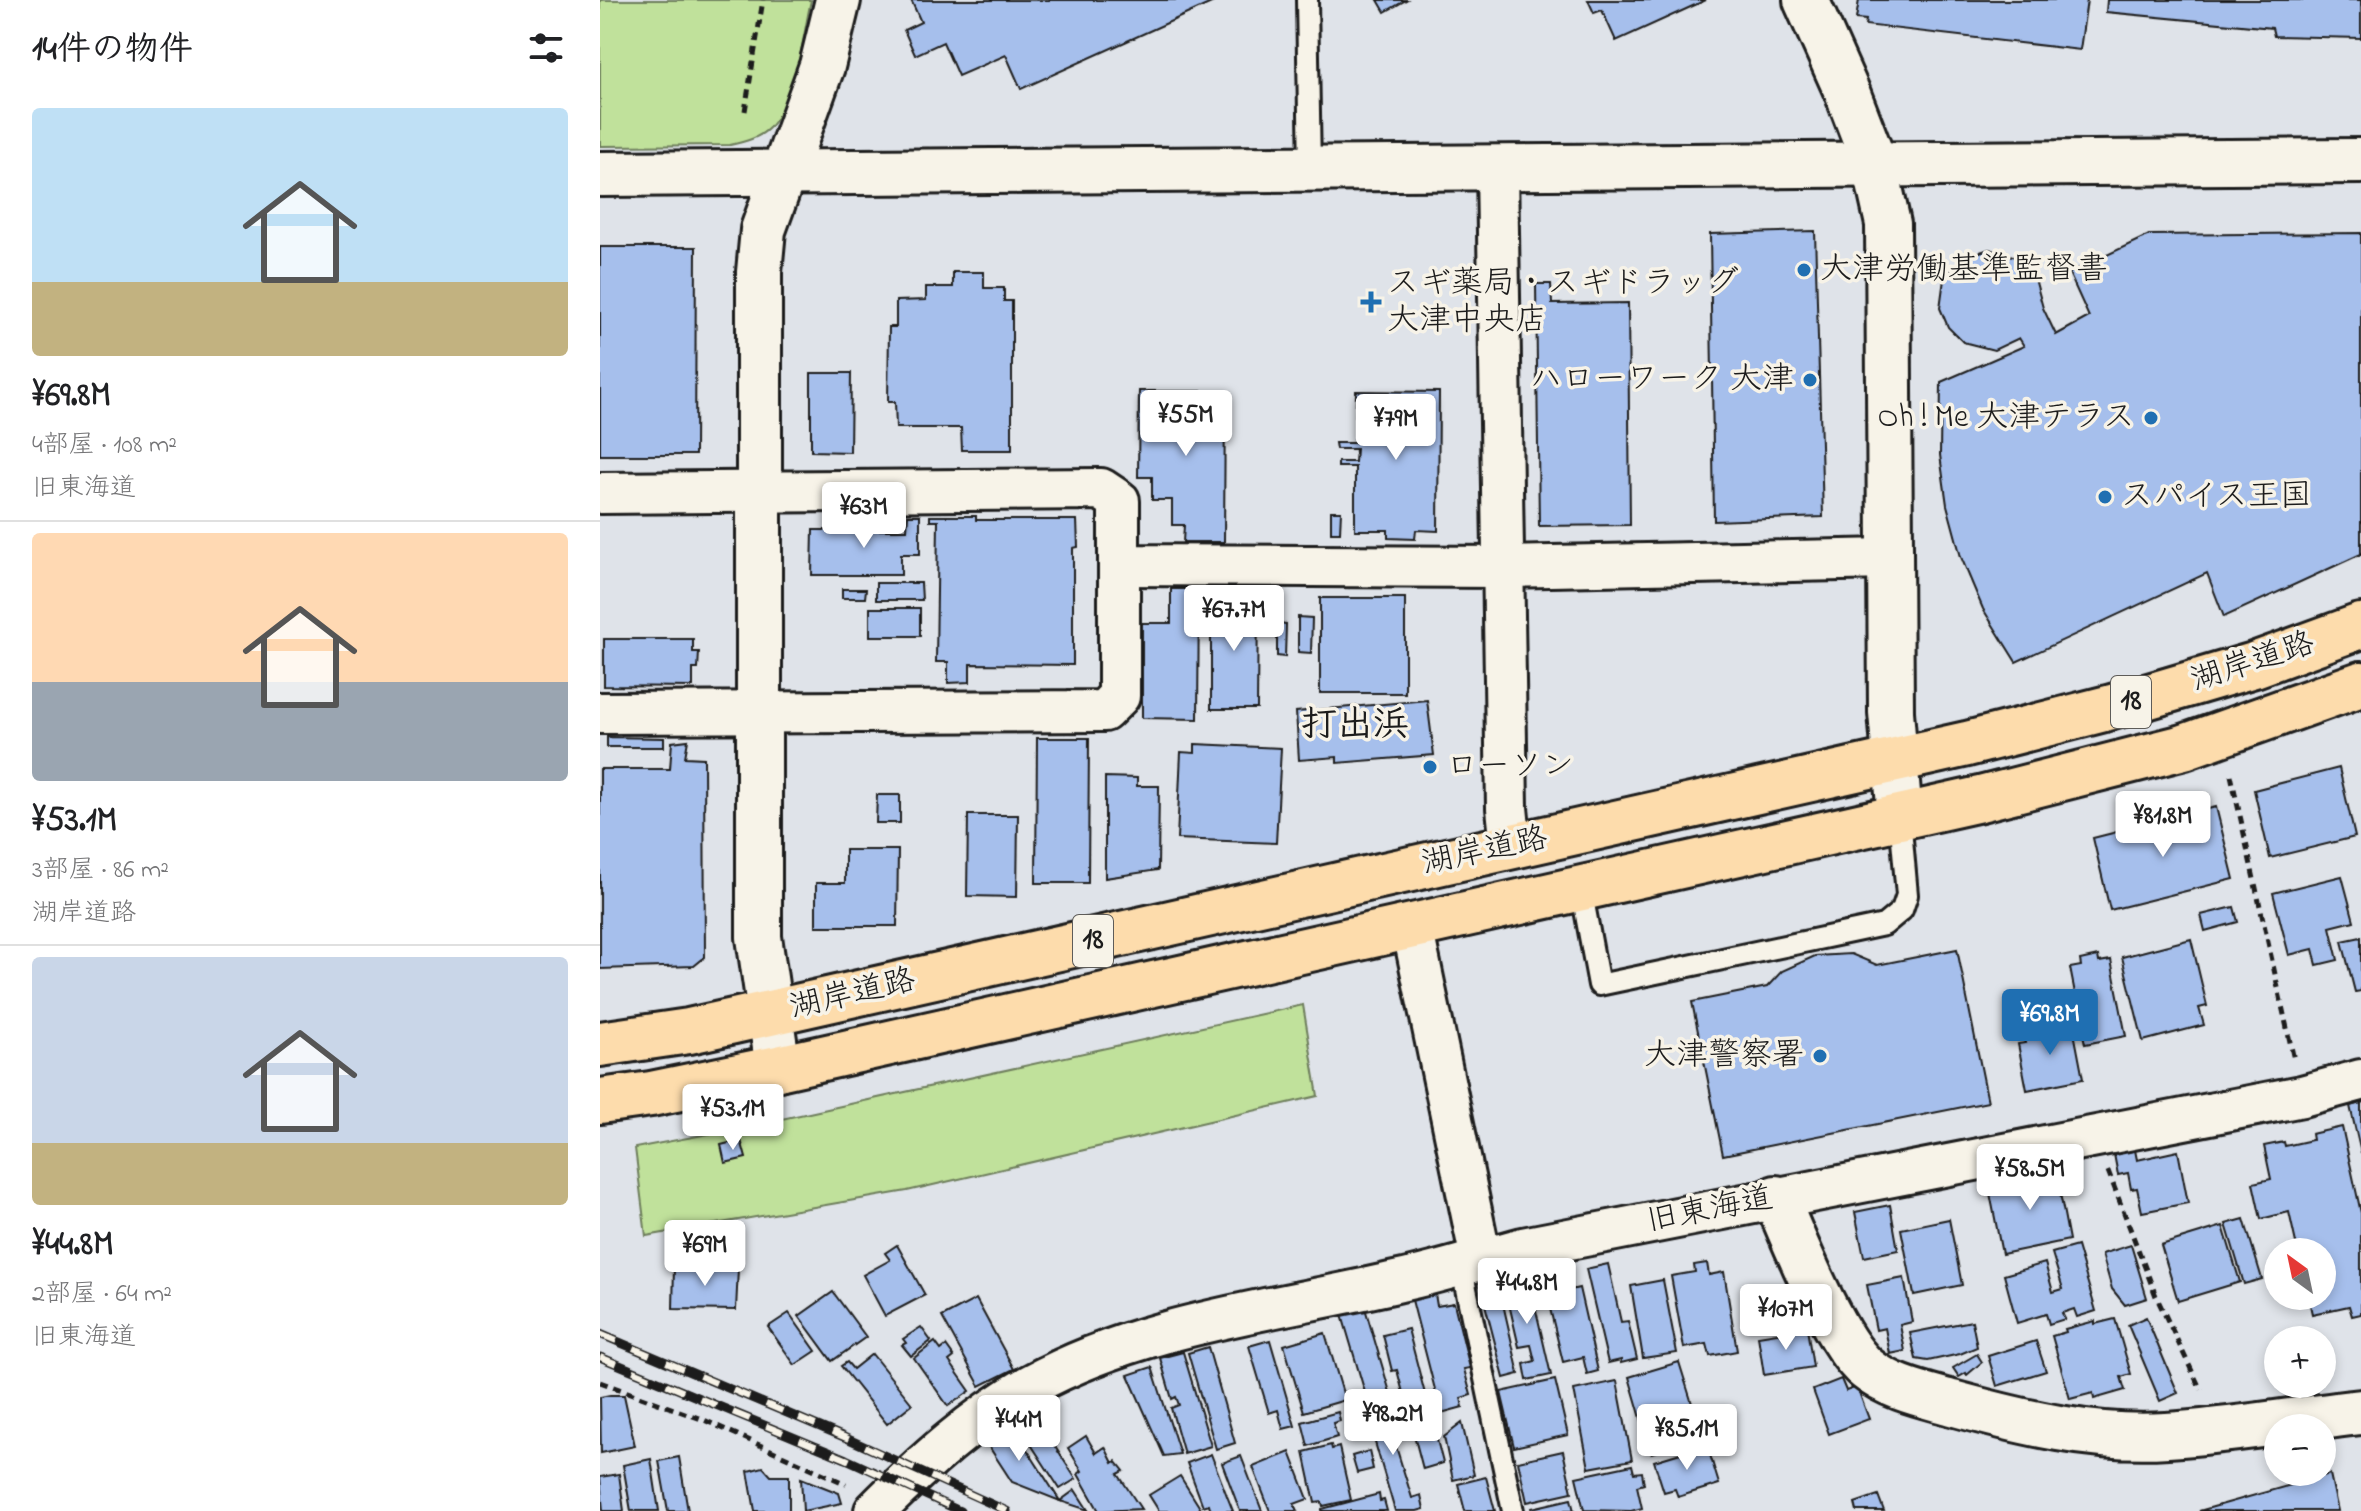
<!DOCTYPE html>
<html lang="ja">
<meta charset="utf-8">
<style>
:root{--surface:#fff;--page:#f6f6f6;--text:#202124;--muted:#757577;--line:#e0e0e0;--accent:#1f6fb2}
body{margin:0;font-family:"Indie Flower","Klee One",sans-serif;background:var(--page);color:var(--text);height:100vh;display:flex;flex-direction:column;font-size:30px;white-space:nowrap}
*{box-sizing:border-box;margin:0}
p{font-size:26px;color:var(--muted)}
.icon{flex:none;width:44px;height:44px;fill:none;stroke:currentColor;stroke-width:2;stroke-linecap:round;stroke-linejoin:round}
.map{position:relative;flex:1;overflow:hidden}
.details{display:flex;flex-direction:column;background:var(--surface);width:600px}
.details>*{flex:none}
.needle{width:52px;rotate:327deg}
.fabs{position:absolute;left:1664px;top:1238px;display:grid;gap:16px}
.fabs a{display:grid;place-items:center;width:72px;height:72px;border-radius:50%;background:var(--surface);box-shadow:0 4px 12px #0003;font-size:40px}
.price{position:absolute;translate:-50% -68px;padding:0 18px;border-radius:8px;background:#fff;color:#222;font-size:26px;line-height:52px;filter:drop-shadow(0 2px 4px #0008)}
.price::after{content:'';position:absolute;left:50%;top:48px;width:24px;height:18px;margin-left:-12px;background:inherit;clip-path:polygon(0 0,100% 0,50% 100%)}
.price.current{background:var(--accent);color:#fff}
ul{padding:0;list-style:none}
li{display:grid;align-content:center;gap:16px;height:424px;padding:0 32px}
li+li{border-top:2px solid var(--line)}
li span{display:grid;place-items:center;height:248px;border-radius:8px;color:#555}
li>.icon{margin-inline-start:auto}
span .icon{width:144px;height:144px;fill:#fffc;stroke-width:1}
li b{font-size:34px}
h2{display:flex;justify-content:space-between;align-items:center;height:96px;padding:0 32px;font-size:34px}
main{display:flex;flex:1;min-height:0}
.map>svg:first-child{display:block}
.green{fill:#c0e19b;stroke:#6e7e5c;stroke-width:2}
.building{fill:#a6bfec;stroke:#1c1c1c;stroke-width:2}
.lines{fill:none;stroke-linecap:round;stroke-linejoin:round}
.service-casing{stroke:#1c1c1c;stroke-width:26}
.minor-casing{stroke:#1c1c1c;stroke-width:46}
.tertiary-casing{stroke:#1c1c1c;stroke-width:50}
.primary-casing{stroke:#1c1c1c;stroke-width:50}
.path{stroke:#1c1c1c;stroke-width:5;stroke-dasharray:8 6;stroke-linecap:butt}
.service{stroke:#f7f3e8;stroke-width:20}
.minor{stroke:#f7f3e8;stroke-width:40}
.tertiary{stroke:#f7f3e8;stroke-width:44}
.primary{stroke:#fddcac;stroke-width:44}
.rail-casing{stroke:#1c1c1c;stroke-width:9}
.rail{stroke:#f7f3e8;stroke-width:6;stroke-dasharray:18;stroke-linecap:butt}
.poi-dot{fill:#1f6fb2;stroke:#f7f3e8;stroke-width:3}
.labels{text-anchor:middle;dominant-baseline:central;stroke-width:7;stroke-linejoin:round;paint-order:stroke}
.shield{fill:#f7f3e8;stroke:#5e5c59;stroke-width:2}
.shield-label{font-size:30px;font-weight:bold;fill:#1c1c1c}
.poi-label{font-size:32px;fill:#1c1c1c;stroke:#f7f3e8;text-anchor:start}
.street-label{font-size:32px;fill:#1c1c1c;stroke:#f7f3e8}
.quarter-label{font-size:36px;font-weight:bold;fill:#1c1c1c;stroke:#f7f3e8}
</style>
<main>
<section class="details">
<h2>14件の物件<svg class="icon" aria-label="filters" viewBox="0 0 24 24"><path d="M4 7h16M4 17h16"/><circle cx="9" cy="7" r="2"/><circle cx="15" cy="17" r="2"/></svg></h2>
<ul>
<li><span style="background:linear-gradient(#bfe0f5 70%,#c2b280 0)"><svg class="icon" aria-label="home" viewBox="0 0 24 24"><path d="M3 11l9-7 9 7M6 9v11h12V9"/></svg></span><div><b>¥69.8M</b><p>4部屋 · 108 m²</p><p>旧東海道</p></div></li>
<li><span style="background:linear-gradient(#ffd9b3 60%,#9aa5b1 0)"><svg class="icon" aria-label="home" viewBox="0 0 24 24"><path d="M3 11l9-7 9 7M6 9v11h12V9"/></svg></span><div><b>¥53.1M</b><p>3部屋 · 86 m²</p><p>湖岸道路</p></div></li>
<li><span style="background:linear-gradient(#c9d6e8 75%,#c2b280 0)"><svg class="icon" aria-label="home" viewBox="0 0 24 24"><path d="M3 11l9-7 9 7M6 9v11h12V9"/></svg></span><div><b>¥44.8M</b><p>2部屋 · 64 m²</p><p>旧東海道</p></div></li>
</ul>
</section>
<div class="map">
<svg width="1761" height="1511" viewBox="0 0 1761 1511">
<rect width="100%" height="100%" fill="#dfe3e9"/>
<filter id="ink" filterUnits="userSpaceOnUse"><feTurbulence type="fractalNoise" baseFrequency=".0125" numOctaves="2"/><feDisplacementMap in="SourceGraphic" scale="16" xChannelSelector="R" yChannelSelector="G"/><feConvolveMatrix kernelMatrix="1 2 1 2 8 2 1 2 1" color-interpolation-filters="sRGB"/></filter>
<g filter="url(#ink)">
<g class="green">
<path d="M0,0H211C202,40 198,95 170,127C160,138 144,142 130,145L0,146Z"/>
<path d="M703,1005L718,1096L307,1191L46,1236L35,1148L150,1126Z"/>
</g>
<g class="building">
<path d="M311,0H618L421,89L406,55L358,76L343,42L315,55L304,30L321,22Z"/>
<path d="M778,0H806L785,12Z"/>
<path d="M988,0H1106L1016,41L1002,10L994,13Z"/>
<path d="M1259,0H1487L1480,50L1265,25L1266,20L1256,19Z"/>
<path d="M1507,0H1761V38L1674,36L1672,28L1506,12Z"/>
<path d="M1215,231L1223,517L1114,521L1110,234Z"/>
<path d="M1761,233V554L1624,617L1607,573L1416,662L1383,609L1361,557L1347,505L1340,455L1341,382L1424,346L1419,338L1394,350L1363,342L1348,327L1340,308L1344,279L1364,257L1389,249L1416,257L1434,275L1443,308L1456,335L1489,317L1469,273L1549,235Z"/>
<path d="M0,247H96L95,455H0Z"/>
<path d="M353,272H384V288H404V301H412V450H362L361,428H296L295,402H288L289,327H296V301L326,300V287H353Z"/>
<path d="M936,284H951L952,304L1028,303L1030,525L939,526Z"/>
<path d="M211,373H251L250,452L211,451Z"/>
<path d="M539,391H625L624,542H583L584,525H572V500H552V477H538Z"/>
<path d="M756,391L839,392L838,531L816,530L815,539L788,538V530H755V467H738V462H755L756,449H736L735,443H755Z"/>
<path d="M731,511H741L740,532H731Z"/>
<path d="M308,515H320V554H301V575H212L213,530H307Z"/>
<path d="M330,516H376V520H477L478,547L473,548V665L370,664V682L348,683V662H336L338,521H330Z"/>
<path d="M276,583H321L322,600H276Z"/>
<path d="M242,589H266L265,598H242Z"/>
<path d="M571,589H599L598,719L542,718V623H571Z"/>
<path d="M611,598H658L657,709H611Z"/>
<rect x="720" y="598" width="85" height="95"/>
<rect x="270" y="608" width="50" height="28"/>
<path d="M698,617L712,618L711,653L698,652Z"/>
<path d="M677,623L686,624L685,657L677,656Z"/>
<path d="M4,639H93V652H99L98,669H93V687L4,686Z"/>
<path d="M827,700L834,755L737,763V757L699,760L696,712Z"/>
<path d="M7,737L64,738V747H7Z"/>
<path d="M437,738H489L488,883H436Z"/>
<path d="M88,740L85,757L104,758L105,957L94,966L0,969V769H70L72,742Z"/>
<path d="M595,744L681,748L676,843L577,839L581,752L595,753Z"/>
<path d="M1739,768L1755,837L1670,858L1654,790Z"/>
<path d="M505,777L537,778V786H559L558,870L505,878Z"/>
<path d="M277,795H300V823H276Z"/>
<path d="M1616,807L1634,879L1510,910L1493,838Z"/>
<path d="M368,815H418L417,897L367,896Z"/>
<path d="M245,850H298L297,926H216V883H245Z"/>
<path d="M1742,876L1754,921L1730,927L1738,960L1717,965L1713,949L1689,955L1673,893Z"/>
<path d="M1634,907L1638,922L1605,931L1601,915Z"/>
<path d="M1761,937V991L1755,992L1742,941Z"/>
<path d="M1591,939L1607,1006L1599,1008L1604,1025L1543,1041L1522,957Z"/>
<path d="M1357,949L1388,1102L1123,1155L1092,1002L1167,987L1182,971L1215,956L1251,954L1277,965Z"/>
<path d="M1498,956L1499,962L1511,960L1526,1036L1485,1044L1470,968L1481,966L1480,960Z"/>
<path d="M1449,1026L1450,1031L1473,1027L1483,1079L1427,1090L1418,1044L1425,1043L1422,1032Z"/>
<path d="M1761,1103V1153L1750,1106Z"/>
<path d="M1742,1127L1761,1213V1314L1752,1316L1749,1306L1712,1314L1708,1296H1722V1252H1698L1689,1212L1661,1219L1653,1183L1671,1179L1664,1146L1684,1142L1685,1146L1712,1140L1711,1134Z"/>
<path d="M141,1140L146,1158L125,1163L121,1145Z"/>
<path d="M1534,1145L1537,1160L1578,1151L1588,1203L1542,1212L1537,1188L1531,1189L1528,1173L1518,1175L1513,1149Z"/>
<path d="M1455,1167L1469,1240L1402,1254L1389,1188L1425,1180L1424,1174Z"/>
<path d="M1290,1205L1298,1250L1264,1257L1255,1212Z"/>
<path d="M1349,1219L1362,1285L1314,1295L1301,1229Z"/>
<path d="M1644,1219L1662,1279L1644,1284L1626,1224Z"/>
<path d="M1623,1226L1640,1282L1578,1301L1561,1245Z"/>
<path d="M297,1245L325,1295L285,1316L263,1275L290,1260L285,1253Z"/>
<path d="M1531,1245L1547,1298L1525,1305L1512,1289L1502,1254Z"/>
<path d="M1477,1246L1496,1311L1477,1317L1474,1309L1462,1313L1465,1319L1449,1324L1446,1314L1417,1323L1404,1275L1445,1263L1453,1292L1463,1289L1452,1253Z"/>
<path d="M1107,1263L1109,1275L1124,1272L1137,1351L1110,1356L1107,1344L1084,1348L1071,1276L1095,1272L1094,1265Z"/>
<path d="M1008,1264L1021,1322L1028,1321L1037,1359L1021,1363V1360L1008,1363L986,1269Z"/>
<path d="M74,1267L138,1268L136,1310L73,1309Z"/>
<path d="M928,1276L951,1375L927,1380L924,1364L935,1361L931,1345L919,1347L904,1282Z"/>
<path d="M1304,1278L1312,1322L1300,1325L1305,1351L1290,1354L1285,1328L1276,1330L1267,1285Z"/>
<path d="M1063,1280L1077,1353L1043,1358L1031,1286Z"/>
<path d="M898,1282L919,1374L904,1378L880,1285Z"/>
<path d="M960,1284L962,1292L979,1288L998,1371L987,1374L983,1357L963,1362L945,1288Z"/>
<path d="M233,1292L266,1337L232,1361L199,1316Z"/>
<path d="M835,1294L837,1306L854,1303L870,1368L864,1369L871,1395L861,1398L863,1407L841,1413L812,1300Z"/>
<path d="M376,1299L414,1369L380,1386L342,1317Z"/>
<path d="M765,1308L792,1399L769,1406L742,1315Z"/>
<path d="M189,1313L216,1351L195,1365L168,1327Z"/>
<path d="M1546,1317L1578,1393L1560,1401L1528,1325Z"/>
<path d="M1515,1319L1531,1374L1521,1377L1525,1390L1494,1399L1493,1393L1470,1399L1452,1336L1466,1332L1465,1329L1495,1321V1324Z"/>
<path d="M1372,1321L1377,1347L1360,1354L1328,1361L1316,1359L1310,1333Z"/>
<path d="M321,1327L331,1341L311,1356L302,1345L306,1343L303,1339Z"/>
<path d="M1207,1328L1213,1367L1164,1375L1158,1336Z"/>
<path d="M808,1329L843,1463L823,1469L797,1370L792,1371L783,1335Z"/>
<path d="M725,1333L745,1400L704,1412L684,1345Z"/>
<path d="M670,1340L695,1426L683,1429L678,1410L669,1413L649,1346Z"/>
<path d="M1436,1341L1446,1371L1397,1386L1388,1356Z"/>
<path d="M335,1342L341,1350L346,1346L354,1357L349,1361L370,1391L348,1406L314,1358Z"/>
<path d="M608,1347L635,1443L616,1449L588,1353Z"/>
<path d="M583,1352L611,1446L584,1454L571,1408L579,1405L576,1397L572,1399L560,1358Z"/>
<path d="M272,1354L312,1404L287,1424L241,1366L247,1362L253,1369Z"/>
<path d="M1377,1354L1382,1362L1367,1375L1366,1373L1359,1377L1353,1368Z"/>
<path d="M1079,1362L1094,1410L1043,1425L1029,1377Z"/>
<path d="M552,1367L580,1454L564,1456L528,1375Z"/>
<path d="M1241,1379L1246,1391L1257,1387L1269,1419L1229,1434L1213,1390Z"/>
<path d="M955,1380L968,1435L914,1447L901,1392Z"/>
<path d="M1017,1381L1032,1460L989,1468L974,1390Z"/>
<path d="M10,1395H24L35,1446L1,1453L0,1397Z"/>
<path d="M799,1405L808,1433L793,1437L812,1498L821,1495L824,1509L817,1511H795L767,1415Z"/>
<path d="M738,1412L740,1421L733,1423L737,1437L708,1446L702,1422Z"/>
<path d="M433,1413L476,1479L460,1489L417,1423Z"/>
<path d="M1099,1416L1105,1437L1051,1453L1044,1432Z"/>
<path d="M862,1423L874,1475L853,1480L844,1437Z"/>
<path d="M412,1426L460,1501L412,1482L386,1442Z"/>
<path d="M486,1436L496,1453L505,1447L513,1463L516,1461L524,1471L518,1474L541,1509L499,1511L478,1474L482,1471L468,1448Z"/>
<path d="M731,1445L732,1449L739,1447L751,1500L723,1506L722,1502L715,1503L704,1452Z"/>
<path d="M1107,1445L1119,1484L1078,1497L1075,1489L1064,1492L1054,1461Z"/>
<path d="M769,1451L773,1469L757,1473L752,1456Z"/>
<path d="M963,1451L972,1492L927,1502L918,1461Z"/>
<path d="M690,1452L708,1499L694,1504L697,1511H670L653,1467Z"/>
<path d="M611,1454L627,1496L633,1511H611L609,1504L603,1506L587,1463Z"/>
<path d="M641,1456L662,1511H640L622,1463Z"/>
<path d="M79,1457L88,1511H68L59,1461Z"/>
<path d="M51,1459L59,1511H31L23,1465Z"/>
<path d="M1032,1465L1034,1473L1042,1472L1044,1484L1037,1486L1042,1508L1031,1511L984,1510L976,1477Z"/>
<path d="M163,1467L171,1476H189V1511H155L148,1471Z"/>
<path d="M19,1474L24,1511H3L0,1477Z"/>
<path d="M1730,1474L1738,1511H1599Z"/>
<path d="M580,1476L602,1511H559L549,1495Z"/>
<path d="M886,1477L895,1511H865L858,1484Z"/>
<path d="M201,1478L239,1493L242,1503L203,1511Z"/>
<path d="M475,1490L488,1510L460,1501Z"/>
<path d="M779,1494L780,1501L784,1500L787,1511H722V1509Z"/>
<path d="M1278,1495L1284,1511H1257L1255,1503Z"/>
<path d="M971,1499L974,1511H933L932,1508Z"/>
</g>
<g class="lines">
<g class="service-casing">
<g id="service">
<path d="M707,0L710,169"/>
<path d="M981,888L999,985L1284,925L1302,910L1307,895L1300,817"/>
<path d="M861,1265L913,1511"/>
</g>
</g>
<g class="minor-casing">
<g id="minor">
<path d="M897,168L907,808L911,847"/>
<path d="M0,493L501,489L519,501V565L905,567L1290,559"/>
<path d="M0,713L504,711L519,696V565"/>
<path d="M812,926L881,1259"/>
<path d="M275,1511C322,1464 373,1418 431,1385C544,1323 676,1310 800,1281C841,1272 882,1259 923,1248L1702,1096L1761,1080"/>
</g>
</g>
<g class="tertiary-casing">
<g id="tertiary">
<path d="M1206,0L1247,92L1275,165L1288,224L1291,712L1300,817"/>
<path d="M0,174L1761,161"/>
<path d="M178,1068L159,937V272L163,230L222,66L238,0"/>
<path d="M1176,1198C1194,1240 1234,1342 1267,1369C1290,1388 1324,1395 1352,1403C1421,1422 1495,1440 1567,1435C1632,1431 1697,1419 1761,1412"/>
</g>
</g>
<g class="primary-casing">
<g id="primary">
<path d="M0,1044L89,1031L170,1013L1367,744L1512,707L1654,665L1761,626"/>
<path d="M0,1101L51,1094L178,1068L1380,799L1584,747L1761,684"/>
</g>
</g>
<g class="path">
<path d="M145,111L163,0"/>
<path d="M1631,775L1694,1060"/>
<path d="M1508,1171L1556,1296L1601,1390"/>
<path d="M0,1382L104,1420L246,1484"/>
</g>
<use href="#service" class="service"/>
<use href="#minor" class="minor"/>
<use href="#tertiary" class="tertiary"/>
<use href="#primary" class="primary"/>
<g class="rail-casing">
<g id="rail">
<path d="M0,1334L244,1437L407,1511"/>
<path d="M0,1357L246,1459L360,1511"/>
</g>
</g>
<use href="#rail" class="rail"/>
</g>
</g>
<g class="poi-dot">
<circle cx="1204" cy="270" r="8"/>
<path d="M767 290h8v8h8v8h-8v8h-8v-8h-8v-8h8z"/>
<circle cx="1210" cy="380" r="8"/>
<circle cx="1551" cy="418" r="8"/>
<circle cx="1505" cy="497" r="8"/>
<circle cx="830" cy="767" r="8"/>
<circle cx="1220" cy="1056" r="8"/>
</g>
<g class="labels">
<g class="shield">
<rect x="1511" y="676" width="40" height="52" rx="6"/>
<rect x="473" y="915" width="40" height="52" rx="6"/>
</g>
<g class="shield-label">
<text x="1531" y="702">18</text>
<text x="493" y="941">18</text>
</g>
<g class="poi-label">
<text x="1220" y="270">大津労働基準監督書</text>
<text x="787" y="284">スギ薬局・スギドラッグ<tspan x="787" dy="37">大津中央店</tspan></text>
<text x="1194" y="380" text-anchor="end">ハローワーク 大津</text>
<text x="1535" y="418" text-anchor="end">Oh ! Me 大津テラス</text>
<text x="1521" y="497">スパイス王国</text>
<text x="846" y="767">ローソン</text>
<text x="1204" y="1056" text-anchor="end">大津警察署</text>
</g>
<g class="street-label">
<text transform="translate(1653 663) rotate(-18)">湖岸道路</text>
<text transform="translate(885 852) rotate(-12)">湖岸道路</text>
<text transform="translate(253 995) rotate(-13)">湖岸道路</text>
<text transform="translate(1110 1211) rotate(-11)">旧東海道</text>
</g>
<g class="quarter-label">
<text x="755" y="726">打出浜</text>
</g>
</g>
</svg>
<div class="fabs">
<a><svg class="needle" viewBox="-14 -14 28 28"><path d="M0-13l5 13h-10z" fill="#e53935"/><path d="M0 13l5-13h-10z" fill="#757577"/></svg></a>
<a>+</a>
<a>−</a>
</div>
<b class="price" style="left:586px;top:458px">¥55M</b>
<b class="price" style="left:796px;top:462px">¥79M</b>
<b class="price" style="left:264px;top:550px">¥63M</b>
<b class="price" style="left:634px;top:653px">¥67.7M</b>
<b class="price" style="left:1563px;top:859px">¥81.8M</b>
<b class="price current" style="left:1450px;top:1057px">¥69.8M</b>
<b class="price" style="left:133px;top:1152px">¥53.1M</b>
<b class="price" style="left:1430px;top:1212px">¥58.5M</b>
<b class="price" style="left:105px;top:1288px">¥69M</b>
<b class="price" style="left:927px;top:1326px">¥44.8M</b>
<b class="price" style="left:1186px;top:1352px">¥107M</b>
<b class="price" style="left:793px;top:1457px">¥98.2M</b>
<b class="price" style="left:419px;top:1463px">¥44M</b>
<b class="price" style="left:1087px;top:1472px">¥85.1M</b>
</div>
</main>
